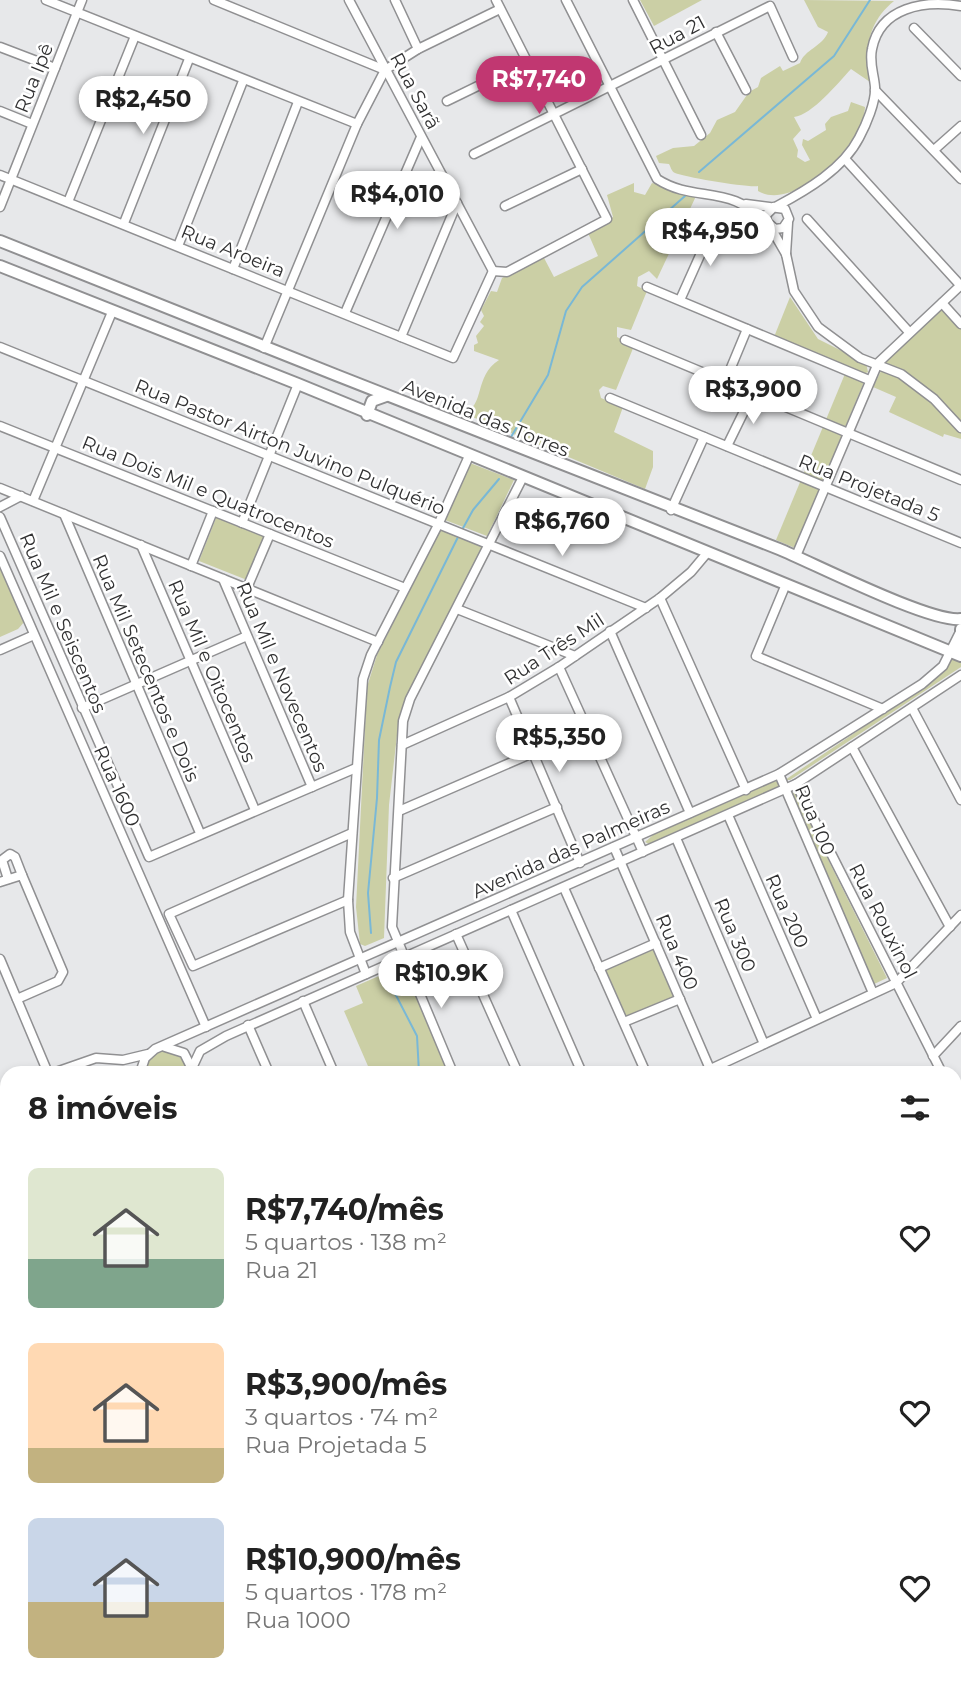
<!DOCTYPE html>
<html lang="pt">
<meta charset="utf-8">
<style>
:root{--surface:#fff;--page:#f6f6f6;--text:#222;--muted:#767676;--accent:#c13771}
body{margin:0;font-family:Montserrat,sans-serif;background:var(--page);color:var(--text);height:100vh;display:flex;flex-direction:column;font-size:26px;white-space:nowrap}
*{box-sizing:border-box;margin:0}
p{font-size:23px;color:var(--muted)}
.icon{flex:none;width:38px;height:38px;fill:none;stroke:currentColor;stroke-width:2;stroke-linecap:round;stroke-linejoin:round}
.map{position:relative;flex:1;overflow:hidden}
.sheet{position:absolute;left:0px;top:1066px;width:962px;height:625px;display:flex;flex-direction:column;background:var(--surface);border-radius:21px 21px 0 0;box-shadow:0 4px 10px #0003}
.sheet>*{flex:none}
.price{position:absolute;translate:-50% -60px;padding:0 16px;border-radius:24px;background:#fff;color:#222;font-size:23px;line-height:46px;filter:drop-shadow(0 2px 4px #0008)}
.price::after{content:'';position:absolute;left:50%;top:42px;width:21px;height:16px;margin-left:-10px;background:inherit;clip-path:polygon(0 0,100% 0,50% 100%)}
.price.active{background:var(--accent);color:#fff}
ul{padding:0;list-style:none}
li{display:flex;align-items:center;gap:21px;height:175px;padding:0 28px}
li span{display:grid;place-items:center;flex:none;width:196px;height:140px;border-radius:10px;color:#555}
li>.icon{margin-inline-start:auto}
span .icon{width:84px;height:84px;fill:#fffc;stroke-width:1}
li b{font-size:30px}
h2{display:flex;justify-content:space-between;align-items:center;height:84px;padding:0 28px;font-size:30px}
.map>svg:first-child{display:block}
.green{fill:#cbcfa5}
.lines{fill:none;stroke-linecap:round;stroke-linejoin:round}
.stream{stroke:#79b8d6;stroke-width:2}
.minor-casing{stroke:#909092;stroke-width:11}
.major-casing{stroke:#909092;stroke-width:14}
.minor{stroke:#fff;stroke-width:8}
.major{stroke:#fff;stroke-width:10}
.labels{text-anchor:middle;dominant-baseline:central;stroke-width:5;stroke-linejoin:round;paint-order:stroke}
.street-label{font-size:19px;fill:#313132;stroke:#fff}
</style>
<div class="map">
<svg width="961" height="1689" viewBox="0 0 961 1689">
<rect width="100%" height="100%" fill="#e7e8ea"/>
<g class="green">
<path d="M640,0H702L654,26Z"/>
<path d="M804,0L894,1C867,23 865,49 870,82L851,69C838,83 812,115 794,117L801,130L793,139L798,150L797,157L805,162L810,160L802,145L803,139L808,141L826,130L825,124L831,117L848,111L851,102L865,107C864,144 794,213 758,191V186C749,188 684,177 675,173C671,171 671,167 669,164L659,163L656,156L673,148L694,146L710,133L717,120L735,112L749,92L758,87L761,78L780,66L783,71L800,63C804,50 823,46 828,32L818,27Z"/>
<path d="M634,183V192L645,195L652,183L697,194L657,279L649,271L638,277L637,286L647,291L631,330L617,327V337L634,346L616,390L603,386L599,390L601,398L623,407L614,432L653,451V467L645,489L463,413C486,406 473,377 499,360L474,351V345L478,343L476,336L484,326L480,322L484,316L481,310L491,291L497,292L502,278L543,256L554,277L598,256L588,233L613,217L607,195Z"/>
<path d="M790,297L818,339L866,363L868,372L864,374L774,337Z"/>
<path d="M941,308L961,329V424C938,396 917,379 885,362Z"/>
<path d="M883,367C915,382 938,404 961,431V439L944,434L943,437L889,412L896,397L873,387Z"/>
<path d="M847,369L866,377L795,548L776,540Z"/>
<path d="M470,463L514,480L487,536L445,520Z"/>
<path d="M218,513L266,533L247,580L199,561Z"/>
<path d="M441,529L483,546L411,687L399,718L389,805L384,938L365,946L360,944L356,907L367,687L377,655Z"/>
<path d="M0,558L25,621L18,629L0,637Z"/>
<path d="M952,658L961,660V667L790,780H785L930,682Z"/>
<path d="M775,781L780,783L781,787L649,844L645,842L661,828Z"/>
<path d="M790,792L795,793L887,978L872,985Z"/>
<path d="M653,946L675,996L626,1017L604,968Z"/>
<path d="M404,965L451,1073H371L344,1011L363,1003L356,986Z"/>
<path d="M161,1049L184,1055L191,1073H143L148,1058Z"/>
<path d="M961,1130V1233L956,1239V1133Z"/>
<path d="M7,1192V1297L0,1292V1193Z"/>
<path d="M653,1684H797L807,1689H652Z"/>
</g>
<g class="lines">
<g class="stream">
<path d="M699,172L834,56L870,0"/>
<path d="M511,437L548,375L566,311L582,287L685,196"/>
<path d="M462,530L473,510L499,479"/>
<path d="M371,933L368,893L377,798L379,740L390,687L396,662L459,535"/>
<path d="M385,974L417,1036L419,1073"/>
<path d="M0,1279L7,1280"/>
<path d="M956,1307L961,1311"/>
</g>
<g class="minor-casing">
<g id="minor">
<path d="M46,0L357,124"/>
<path d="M214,0L385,70"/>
<path d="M349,0L493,271"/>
<path d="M395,0L418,49"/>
<path d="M566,0L657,179C696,204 730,182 768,225"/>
<path d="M633,0L701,135"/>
<path d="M914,28L961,76"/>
<path d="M716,32L746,90"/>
<path d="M0,47L55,68"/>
<path d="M385,70L418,49L500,9"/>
<path d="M875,90L961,179"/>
<path d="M447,101L527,62"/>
<path d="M0,111L32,124"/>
<path d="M934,150L961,126"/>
<path d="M474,154L770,6L793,57"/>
<path d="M845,159L961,286"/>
<path d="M0,175L453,358L493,271"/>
<path d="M68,202L135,36"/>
<path d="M746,204L785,209L789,219L783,228L775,229L767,222L766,215L774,207"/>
<path d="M505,206L582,169"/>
<path d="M777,206C807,190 843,169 859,138C866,125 876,102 875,87C874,74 869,63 872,49C880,7 924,0 961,6"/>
<path d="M0,207L82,0"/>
<path d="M807,219L909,332"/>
<path d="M124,223L189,59"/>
<path d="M771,228L786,254L794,291L818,327L860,358L901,374L934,399L961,428"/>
<path d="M178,246L243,81"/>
<path d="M786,254L788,223"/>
<path d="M233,269L298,102"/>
<path d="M493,271L507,272L607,219L496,0"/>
<path d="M647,287L869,380"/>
<path d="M680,300L714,224"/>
<path d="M942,303L961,324"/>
<path d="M345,313L421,137"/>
<path d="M401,337L457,203"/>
<path d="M625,340L961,480"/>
<path d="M0,347L646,608"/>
<path d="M264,348L357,124L385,70"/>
<path d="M725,382L747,329"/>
<path d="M610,398L961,543"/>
<path d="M0,426L405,588"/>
<path d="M727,446L753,393"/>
<path d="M0,488L378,642"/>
<path d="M33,501L112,312"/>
<path d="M0,507L21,496"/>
<path d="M671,510L704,437"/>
<path d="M64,514L200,833"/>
<path d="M0,517L149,857L356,768"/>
<path d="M242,523L298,384"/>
<path d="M141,545L255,810"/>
<path d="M0,556L206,1027"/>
<path d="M796,556L878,363L961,285"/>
<path d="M191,566L213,511"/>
<path d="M223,579L312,787"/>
<path d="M786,584L756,656L883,709"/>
<path d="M247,588L270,534"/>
<path d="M660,598L746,790"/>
<path d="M457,609L575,656"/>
<path d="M610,631L690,813"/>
<path d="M0,650L34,635"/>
<path d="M559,667L643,852"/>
<path d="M509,697L580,863"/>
<path d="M82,708L247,636"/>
<path d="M912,708L961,800"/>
<path d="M402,745L509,697L559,667L660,598L691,572L707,553"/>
<path d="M852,747L950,927"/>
<path d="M779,774L873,993"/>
<path d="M796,784L942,1073"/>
<path d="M399,811L535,752"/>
<path d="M728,815L817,1019"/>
<path d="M676,838L764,1044"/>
<path d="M614,847L710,1069"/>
<path d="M393,878L557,807"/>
<path d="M8,879L2,860L10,854L15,857L22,875"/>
<path d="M0,882L22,875L63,972L58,981L17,999"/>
<path d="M564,888L646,1073"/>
<path d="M348,900L193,966L169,914L352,833"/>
<path d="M511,910L582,1073"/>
<path d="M456,934L518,1073"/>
<path d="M0,959L48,1073"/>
<path d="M599,968L656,943"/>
<path d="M366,974L350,932L348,900L363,679L371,655L438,525L469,456"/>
<path d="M303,1001L334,1073"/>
<path d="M624,1022L680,999"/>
<path d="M248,1025L269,1073"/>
<path d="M165,1047L184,1053L194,1073"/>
<path d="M933,1056L961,1026"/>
<path d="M193,1066L200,1051L226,1036L796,784L961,675"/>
<path d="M53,1073L96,1058L123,1060L148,1054"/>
<path d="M140,1073L145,1058L155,1049L779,774L922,684L943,666L959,634"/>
<path d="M453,1073L392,927L403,721L410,699L523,477"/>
<path d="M702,1073L896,983L961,915"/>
<path d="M0,1096L7,1093"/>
<path d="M956,1100L961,1111"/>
<path d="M0,1159L7,1156"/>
<path d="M0,1171L7,1168"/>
<path d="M956,1251L961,1245"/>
<path d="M0,1318L2,1370"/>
<path d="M956,1336L961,1346"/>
<path d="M0,1431H7"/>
<path d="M956,1433L961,1442"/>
<path d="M0,1491H7"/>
<path d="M956,1521L961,1530"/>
<path d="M0,1550H7"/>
<path d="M956,1550L961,1547"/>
<path d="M0,1608H7"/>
<path d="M956,1613L961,1622"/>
<path d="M0,1670H7"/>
<path d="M43,1684L44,1689"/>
<path d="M101,1684V1689"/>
<path d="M444,1684L465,1689"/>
<path d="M816,1684L826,1689"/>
<path d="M856,1684L866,1689"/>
<path d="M888,1684L891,1689"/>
<path d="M946,1684L949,1689"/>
<path d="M380,1689L381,1684"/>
<path d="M390,1689V1684"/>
<path d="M630,1689L631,1684"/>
<path d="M644,1689L645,1684"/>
</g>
</g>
<g class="major-casing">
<g id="major">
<path d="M0,241C259,345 519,448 779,549C815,564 931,623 961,619"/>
<path d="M0,266L298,384L961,656"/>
<path d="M367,415L372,401L386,396"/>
<path d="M961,629V651"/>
</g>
</g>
<use href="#minor" class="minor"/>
<use href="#major" class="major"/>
</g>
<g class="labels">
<g class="street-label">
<text transform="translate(677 35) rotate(-28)">Rua 21</text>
<text transform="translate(34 78) rotate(-68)">Rua Ipê</text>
<text transform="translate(415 91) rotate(62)">Rua Sarã</text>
<text transform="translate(233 251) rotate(22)">Rua Aroeira</text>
<text transform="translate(486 418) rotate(22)">Avenida das Torres</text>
<text transform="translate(290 447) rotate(22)">Rua Pastor Airton Juvino Pulquério</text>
<text transform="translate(869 488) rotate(22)">Rua Projetada 5</text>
<text transform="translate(208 492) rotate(22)">Rua Dois Mil e Quatrocentos</text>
<text transform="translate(63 623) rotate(67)">Rua Mil e Seiscentos</text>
<text transform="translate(554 649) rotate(-33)">Rua Três Mil</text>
<text transform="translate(146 668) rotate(67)">Rua Mil Setecentos e Dois</text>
<text transform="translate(212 671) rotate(67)">Rua Mil e Oitocentos</text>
<text transform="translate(282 677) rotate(67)">Rua Mil e Novecentos</text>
<text transform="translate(117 786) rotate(66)">Rua 1600</text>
<text transform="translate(815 820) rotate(67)">Rua 100</text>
<text transform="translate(571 849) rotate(-24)">Avenida das Palmeiras</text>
<text transform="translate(787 911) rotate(66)">Rua 200</text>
<text transform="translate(883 921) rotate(63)">Rua Rouxinol</text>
<text transform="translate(735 935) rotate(67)">Rua 300</text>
<text transform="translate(677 952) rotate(67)">Rua 400</text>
</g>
</g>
</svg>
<b class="price active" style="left:539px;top:116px">R$7,740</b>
<b class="price" style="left:143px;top:136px">R$2,450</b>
<b class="price" style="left:397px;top:231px">R$4,010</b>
<b class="price" style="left:710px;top:268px">R$4,950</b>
<b class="price" style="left:753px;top:426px">R$3,900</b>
<b class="price" style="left:562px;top:558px">R$6,760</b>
<b class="price" style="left:559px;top:774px">R$5,350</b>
<b class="price" style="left:441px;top:1010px">R$10.9K</b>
<section class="sheet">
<h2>8 imóveis<svg class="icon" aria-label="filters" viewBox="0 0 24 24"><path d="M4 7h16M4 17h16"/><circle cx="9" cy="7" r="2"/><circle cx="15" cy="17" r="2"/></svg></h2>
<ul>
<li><span style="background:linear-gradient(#dfe7d0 65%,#7fa58c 0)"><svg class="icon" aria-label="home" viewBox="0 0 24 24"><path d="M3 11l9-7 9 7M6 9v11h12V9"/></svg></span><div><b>R$7,740/mês</b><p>5 quartos · 138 m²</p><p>Rua 21</p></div><svg class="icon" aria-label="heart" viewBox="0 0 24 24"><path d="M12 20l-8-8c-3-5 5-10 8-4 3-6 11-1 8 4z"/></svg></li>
<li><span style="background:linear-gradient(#ffd9b3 75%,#c2b280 0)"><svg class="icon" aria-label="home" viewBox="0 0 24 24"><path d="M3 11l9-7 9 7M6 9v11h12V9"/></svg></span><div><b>R$3,900/mês</b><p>3 quartos · 74 m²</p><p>Rua Projetada 5</p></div><svg class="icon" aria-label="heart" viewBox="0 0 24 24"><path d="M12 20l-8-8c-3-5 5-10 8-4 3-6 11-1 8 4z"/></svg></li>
<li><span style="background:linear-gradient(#c9d6e8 60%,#c2b280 0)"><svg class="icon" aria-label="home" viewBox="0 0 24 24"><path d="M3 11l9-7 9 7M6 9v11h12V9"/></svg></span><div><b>R$10,900/mês</b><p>5 quartos · 178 m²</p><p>Rua 1000</p></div><svg class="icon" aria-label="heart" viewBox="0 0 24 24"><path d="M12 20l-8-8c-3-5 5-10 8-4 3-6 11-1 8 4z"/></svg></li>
</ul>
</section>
</div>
